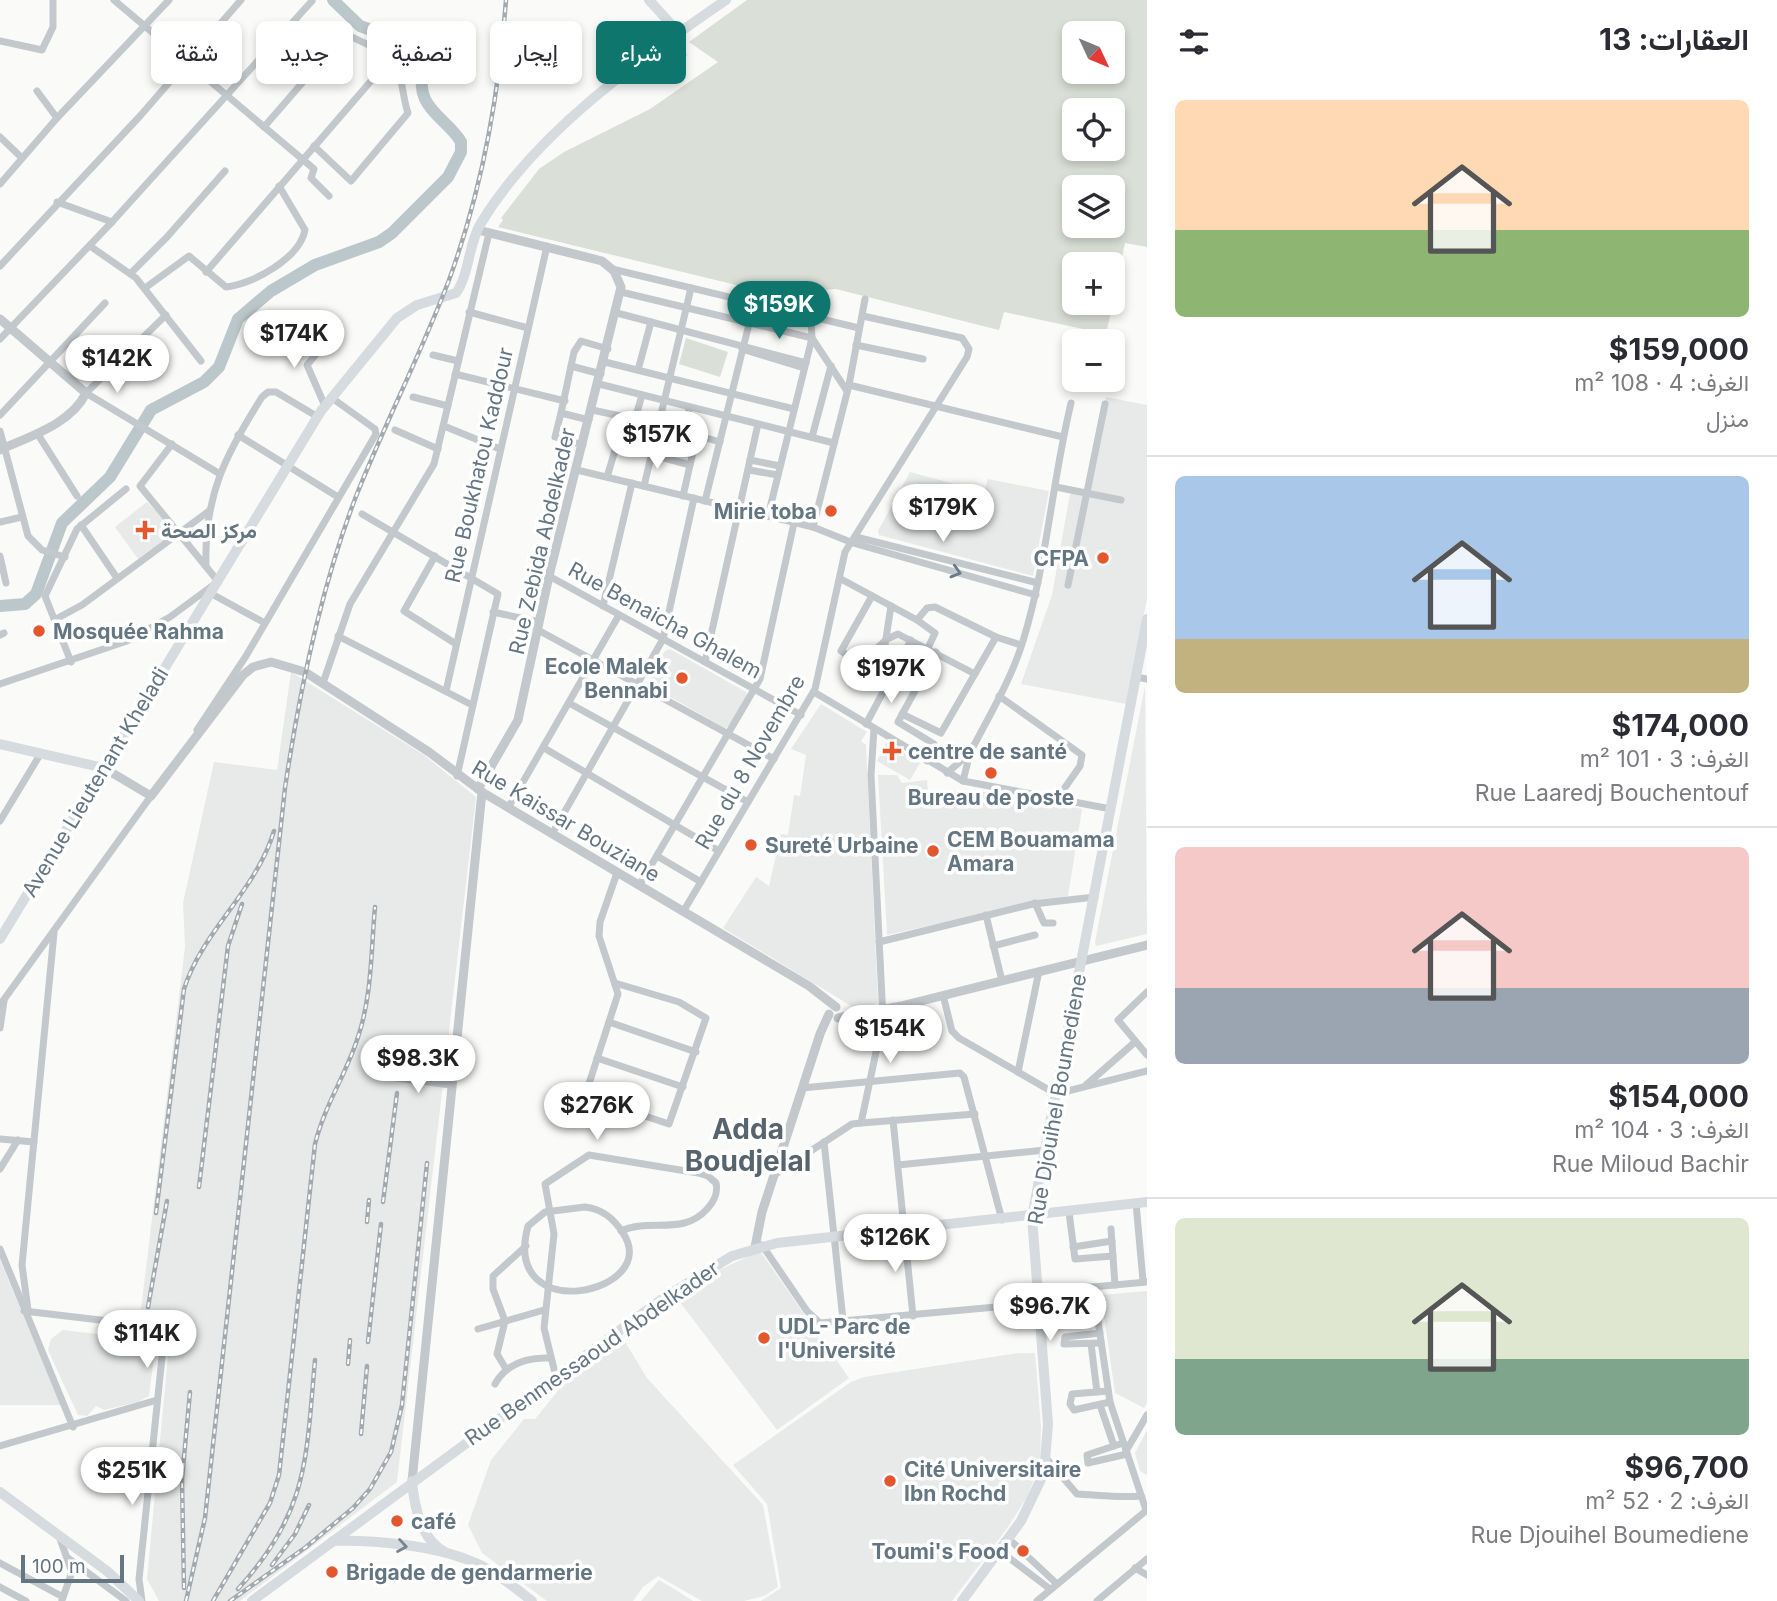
<!DOCTYPE html>
<html lang="ar">
<meta charset="utf-8">
<style>
:root{--surface:#fff;--page:#f7f7f7;--text:#2b2b33;--muted:#7c7c81;--line:#e1e1e2;--accent:#0f766e}
body{margin:0;font-family:Inter,Vazirmatn,sans-serif;background:var(--page);color:var(--text);direction:rtl;height:100vh;display:flex;flex-direction:column;font-size:26px;white-space:nowrap}
*{box-sizing:border-box;margin:0}
p{font-size:23px;color:var(--muted)}
.icon{flex:none;width:38px;height:38px;fill:none;stroke:currentColor;stroke-width:2;stroke-linecap:round;stroke-linejoin:round}
.map{position:relative;flex:1;overflow:hidden;direction:ltr}
.side{display:flex;flex-direction:column;background:var(--surface);width:630px}
.side>*{flex:none}
.top-card{position:absolute;left:21px;top:21px;width:665px;height:63px;direction:rtl;display:flex;gap:14px}
.needle{width:46px;rotate:134deg}
.fabs{position:absolute;left:1062px;top:21px;display:grid;gap:14px}
.fabs a{display:grid;place-items:center;width:63px;height:63px;border-radius:10px;background:var(--surface);box-shadow:0 4px 10px #0003;font-size:35px}
.scale{position:absolute;left:21px;bottom:18px;width:103px;box-sizing:border-box;padding-left:7px;border:4px solid #657683;border-top:0;font-size:19px;line-height:24px;white-space:nowrap;color:#657683;-webkit-text-stroke:5px #fff;paint-order:stroke}
.price{position:absolute;translate:-50% -60px;padding:0 16px;border-radius:24px;background:#fff;color:#222;font-size:23px;line-height:46px;filter:drop-shadow(0 2px 4px #0008)}
.price::after{content:'';position:absolute;left:50%;top:42px;width:21px;height:16px;margin-left:-10px;background:inherit;clip-path:polygon(0 0,100% 0,50% 100%)}
.price.selected{background:var(--accent);color:#fff}
ul{padding:0;list-style:none}
li{display:grid;align-content:center;gap:14px;height:371px;padding:0 28px}
li+li{border-top:2px solid var(--line)}
li span{display:grid;place-items:center;height:217px;border-radius:10px;color:#555}
li>.icon{margin-inline-start:auto}
span .icon{width:126px;height:126px;fill:#fffc;stroke-width:1}
li b{font-size:30px}
h2{display:flex;justify-content:space-between;align-items:center;height:84px;padding:0 28px;font-size:30px}
.tag{padding:0 24px;border-radius:10px;background:var(--surface);box-shadow:0 4px 10px #0003;font-size:24px;line-height:63px}
.tag.selected{background:var(--accent);color:#fff}
main{display:flex;flex:1;min-height:0}
.map>svg:first-child{display:block}
.built{fill:#e8e9e9}
.green{fill:#dadfd7;fill-rule:evenodd}
.lines{fill:none;stroke-linecap:round;stroke-linejoin:round}
.river{stroke:#bbc7cb;stroke-width:12}
.minor{stroke:#c3c8cc;stroke-width:7}
.tertiary{stroke:#c3c8cc;stroke-width:9}
.secondary{stroke:#d6dbdf;stroke-width:10}
.primary{stroke:#d6dbdf;stroke-width:10}
.rail-casing{stroke:#a2aab0;stroke-width:4.5}
.rail{stroke:#fff;stroke-width:2;stroke-dasharray:5;stroke-linecap:butt}
.oneway{stroke:#6a7a87}
.oneway2{stroke:#768591}
.poi-dot{fill:#e4572e;stroke:#fff;stroke-width:2.5}
.labels{text-anchor:middle;dominant-baseline:central;stroke-width:7;stroke-linejoin:round;paint-order:stroke}
.street-label{font-size:21px;fill:#657683;stroke:#fff}
.poi-label{font-size:21px;font-weight:bold;fill:#657683;stroke:#fff;text-anchor:start}
.district-label{font-size:28px;font-weight:bold;fill:#57646e;stroke:#fff}
</style>
<main>
<section class="side">
<h2>العقارات: 13<svg class="icon" aria-label="filters" viewBox="0 0 24 24"><path d="M4 7h16M4 17h16"/><circle cx="9" cy="7" r="2"/><circle cx="15" cy="17" r="2"/></svg></h2>
<ul>
<li><span style="background:linear-gradient(#ffd9b3 60%,#8fb573 0)"><svg class="icon" aria-label="home" viewBox="0 0 24 24"><path d="M3 11l9-7 9 7M6 9v11h12V9"/></svg></span><div><b>$159,000</b><p>الغرف: 4 · 108 m²</p><p>منزل</p></div></li>
<li><span style="background:linear-gradient(#a9c7e8 75%,#c2b280 0)"><svg class="icon" aria-label="home" viewBox="0 0 24 24"><path d="M3 11l9-7 9 7M6 9v11h12V9"/></svg></span><div><b>$174,000</b><p>الغرف: 3 · 101 m²</p><p>Rue Laaredj Bouchentouf</p></div></li>
<li><span style="background:linear-gradient(#f6c9c9 65%,#9aa5b1 0)"><svg class="icon" aria-label="home" viewBox="0 0 24 24"><path d="M3 11l9-7 9 7M6 9v11h12V9"/></svg></span><div><b>$154,000</b><p>الغرف: 3 · 104 m²</p><p>Rue Miloud Bachir</p></div></li>
<li><span style="background:linear-gradient(#dfe7d0 65%,#7fa58c 0)"><svg class="icon" aria-label="home" viewBox="0 0 24 24"><path d="M3 11l9-7 9 7M6 9v11h12V9"/></svg></span><div><b>$96,700</b><p>الغرف: 2 · 52 m²</p><p>Rue Djouihel Boumediene</p></div></li>
</ul>
</section>
<div class="map">
<svg width="1147" height="1601" viewBox="0 0 1147 1601">
<rect width="100%" height="100%" fill="#fafaf8"/>
<g class="built">
<path d="M1106,397L1147,405V599L1126,704L1021,684L1052,595L1071,488L1085,492Z"/>
<path d="M910,472L984,492L988,479L1049,491L1033,576L879,535L878,531Z"/>
<path d="M147,502L176,532L138,559L115,527Z"/>
<path d="M670,649L746,692L747,696L730,726L725,728L649,685L647,682L665,651Z"/>
<path d="M291,672L424,755L476,797L397,1482L240,1601H159L147,1579L172,1313L141,1309L185,947L183,903L214,762L277,770Z"/>
<path d="M1145,686L1147,934L1096,946L1095,942Z"/>
<path d="M821,704L867,732L861,741L866,745L878,1002L868,1011L861,1012L723,928L756,877L769,886L781,834L788,835L794,795L800,796L806,755L791,749Z"/>
<path d="M887,742L920,763L910,780L877,761Z"/>
<path d="M878,775H897L902,783L927,780L928,792L972,790L1082,809L1068,896L887,935Z"/>
<path d="M760,1251L849,1378L777,1430L676,1297L717,1271Z"/>
<path d="M0,1260L61,1405H0Z"/>
<path d="M1147,1291V1403L1144,1408L1115,1393L1101,1295Z"/>
<path d="M63,1330L156,1341L149,1396L138,1402L104,1410L96,1406L87,1416L78,1415L48,1350L51,1339Z"/>
<path d="M621,1335L647,1378L763,1505L778,1587L764,1596L744,1601H702L658,1576L643,1587L633,1601H547L482,1553L468,1525L491,1460L524,1419H535L579,1365Z"/>
<path d="M1018,1353H1035L1041,1427L1040,1465L1027,1497L1008,1527L952,1601H761L781,1588L767,1504L733,1465L851,1382L864,1377Z"/>
<path d="M1147,1430V1475L1140,1471L1135,1453Z"/>
<path d="M659,1580L671,1587L693,1601H641Z"/>
</g>
<g class="green">
<path d="M747,0H1147V247L1125,243L1113,302V264H1074V303H1113L1106,334L1004,312L999,330L836,289L773,294L498,227L503,220L501,218L539,169L564,152L650,109L718,62L689,42ZM1074,33H1113V72H1074ZM1074,110H1113V149H1074ZM1074,187H1113V226H1074Z"/>
<path d="M686,338L728,352L720,377L679,364Z"/>
</g>
<g class="lines">
<path class="river" d="M0,606L25,604L36,594L62,523L110,477L151,410L204,382L219,367L238,319L271,291L315,265L379,242L392,233L448,177L461,152V142C452,126 433,116 425,99C416,78 430,70 416,46L360,26L333,0"/>
<g class="minor">
<path d="M114,0L314,169L311,178L329,196"/>
<path d="M0,41L42,50L53,27V0"/>
<path d="M653,54L683,55L673,38"/>
<path d="M37,91L57,118"/>
<path d="M264,127L342,37L348,35C363,43 390,52 398,70C403,83 403,99 408,113L351,181L314,146"/>
<path d="M0,137L22,158"/>
<path d="M0,184L57,118L169,0"/>
<path d="M57,202L112,222"/>
<path d="M90,246L136,278L201,361"/>
<path d="M0,266L140,116L241,0"/>
<path d="M612,269L859,328"/>
<path d="M206,272L390,59"/>
<path d="M131,273L167,237L225,171"/>
<path d="M145,288L189,256L226,287C253,284 300,258 305,230L279,186"/>
<path d="M621,292L812,338L847,391"/>
<path d="M469,312L528,328"/>
<path d="M617,313L806,363"/>
<path d="M166,315L86,393L220,474"/>
<path d="M0,339L112,222L312,1"/>
<path d="M856,345L923,359"/>
<path d="M742,349L804,368"/>
<path d="M433,355L458,361"/>
<path d="M605,362L794,409"/>
<path d="M571,366L601,374"/>
<path d="M638,370L651,322"/>
<path d="M455,374L565,401"/>
<path d="M599,384L834,443"/>
<path d="M849,385L1063,437"/>
<path d="M413,397L448,406"/>
<path d="M325,406L307,365L327,341"/>
<path d="M689,407L686,432L720,442"/>
<path d="M592,410L635,419L642,395"/>
<path d="M561,413L555,437L583,445"/>
<path d="M0,415L105,303"/>
<path d="M589,420L561,413L574,352L581,341L608,349"/>
<path d="M444,426L500,449"/>
<path d="M395,430L438,449"/>
<path d="M0,431L28,536L42,550L65,557"/>
<path d="M37,433L77,496"/>
<path d="M238,435L338,497"/>
<path d="M812,437L831,366"/>
<path d="M172,444L140,486L217,580"/>
<path d="M616,445L690,465L683,496"/>
<path d="M628,448L635,419"/>
<path d="M750,460L780,466"/>
<path d="M690,465L697,436"/>
<path d="M577,470L813,527L853,543L1036,595"/>
<path d="M749,470L778,475"/>
<path d="M607,477L625,417"/>
<path d="M644,486L691,288"/>
<path d="M1056,487L1121,500"/>
<path d="M705,501L754,304"/>
<path d="M362,514L498,594L457,776"/>
<path d="M768,516L812,338L811,317"/>
<path d="M0,522L22,517"/>
<path d="M81,525L117,578"/>
<path d="M813,527L849,385L865,299"/>
<path d="M856,537L1038,583"/>
<path d="M0,556L6,583"/>
<path d="M435,556L404,611L456,644"/>
<path d="M206,565C204,495 226,454 262,397L268,392H276L318,417"/>
<path d="M549,576L801,715"/>
<path d="M841,579L917,620L927,608L935,607L996,637L1021,645"/>
<path d="M1068,585L1105,404"/>
<path d="M210,593L263,622"/>
<path d="M872,596L841,651L888,681"/>
<path d="M603,606L632,483"/>
<path d="M493,612L539,622"/>
<path d="M56,619L82,605L209,511"/>
<path d="M917,620L935,633L928,648"/>
<path d="M538,630L774,759"/>
<path d="M0,635L4,633"/>
<path d="M338,636L472,705"/>
<path d="M71,662L45,596L77,529L126,489"/>
<path d="M705,662L758,424"/>
<path d="M860,663L887,639L898,634L975,674"/>
<path d="M880,677L891,606"/>
<path d="M1136,677L1147,679"/>
<path d="M323,683L350,604L434,464L489,233"/>
<path d="M0,684L127,641L170,617L212,586"/>
<path d="M446,691L547,246"/>
<path d="M814,692L963,781L1111,809"/>
<path d="M999,696L1082,755L1080,766L1057,799"/>
<path d="M569,703L748,802"/>
<path d="M902,714L941,733L996,637"/>
<path d="M866,724L911,640"/>
<path d="M197,730L246,656L376,434L375,429L332,398"/>
<path d="M544,748L719,851"/>
<path d="M970,753C989,716 1011,680 1023,641C1047,563 1052,482 1071,403"/>
<path d="M927,761L934,744L898,722L936,652"/>
<path d="M947,773L970,753L963,781"/>
<path d="M508,808L619,615"/>
<path d="M0,821L41,753"/>
<path d="M552,834L663,639L694,498"/>
<path d="M657,856L701,882"/>
<path d="M639,886L760,679L794,523"/>
<path d="M1035,903L1044,923H1053"/>
<path d="M683,912L815,689L845,552L967,357L969,349L962,338L863,316"/>
<path d="M986,915L1002,981"/>
<path d="M879,942L1033,904L1095,897"/>
<path d="M993,946L1035,935"/>
<path d="M615,983L679,1002L706,1018L669,1124L585,1096L618,994L599,936L600,922L617,873"/>
<path d="M1147,992L1118,1020L1147,1055"/>
<path d="M943,995L952,1031L959,1038L1056,1094L1147,1071"/>
<path d="M0,1005L151,796"/>
<path d="M609,1022L696,1052"/>
<path d="M0,1028L4,1001"/>
<path d="M597,1058L683,1087"/>
<path d="M1018,1072L1039,971"/>
<path d="M389,1077L451,1085"/>
<path d="M1086,1085L1135,1042"/>
<path d="M802,1088L960,1073L964,1077L1002,1220"/>
<path d="M893,1120L913,1316"/>
<path d="M861,1123L975,1114"/>
<path d="M0,1139L34,1142"/>
<path d="M824,1142L843,1320"/>
<path d="M898,1165L1045,1150"/>
<path d="M0,1169L18,1140"/>
<path d="M774,1175L852,1124L861,1123L883,1019L871,775L874,729"/>
<path d="M1136,1203L1143,1281"/>
<path d="M585,1207C603,1209 614,1219 623,1233C663,1293 500,1329 528,1226L545,1212Z"/>
<path d="M1069,1212L1075,1259L1113,1256"/>
<path d="M1111,1229L1115,1285"/>
<path d="M762,1245L807,1311L820,1323L1039,1303"/>
<path d="M1073,1247L1112,1241"/>
<path d="M0,1249L73,1427"/>
<path d="M1093,1287L1110,1402L1146,1510"/>
<path d="M1038,1292L1147,1282"/>
<path d="M28,1310L22,1265L54,933"/>
<path d="M24,1311L142,1325L158,1331L164,1338L139,1579L142,1601"/>
<path d="M478,1329L544,1310"/>
<path d="M1100,1333L1065,1337L1064,1344L1101,1343"/>
<path d="M1091,1344L1097,1392"/>
<path d="M506,1369L497,1354L505,1321L493,1289V1276L526,1246"/>
<path d="M556,1377L544,1328L554,1234L545,1184L589,1155L698,1173L708,1176L716,1183C718,1193 715,1200 708,1208C683,1237 651,1217 621,1231"/>
<path d="M495,1384C507,1363 527,1357 550,1358"/>
<path d="M1108,1391L1072,1394L1070,1404L1074,1410L1110,1402"/>
<path d="M1100,1405L1114,1446"/>
<path d="M1123,1443L1087,1455L1088,1463L1127,1454"/>
<path d="M0,1446L157,1400"/>
<path d="M1126,1451L1147,1415"/>
<path d="M1046,1458L1077,1494C1099,1495 1119,1498 1141,1496"/>
<path d="M59,1536L72,1572L62,1600"/>
<path d="M1009,1539L1057,1584"/>
<path d="M1000,1551L1050,1589"/>
<path d="M68,1558L126,1601"/>
<path d="M0,1563L63,1597"/>
<path d="M1135,1568L1147,1575"/>
<path d="M0,1587L26,1601"/>
<path d="M1037,1601L1147,1510"/>
<path d="M1097,1601L1147,1559"/>
</g>
<g class="tertiary">
<path d="M0,319L86,393C71,424 30,436 0,450"/>
<path d="M104,768L151,796L243,675L253,667L271,662L305,672L429,752L482,792L809,986L836,1007"/>
<path d="M478,789L518,720L549,576L621,287L614,271L602,261L478,230"/>
<path d="M838,1018L901,1006L1147,945"/>
<path d="M755,1247L762,1212L820,1034L829,1014"/>
<path d="M412,1481L482,792"/>
</g>
<g class="secondary">
<path d="M649,0L679,33"/>
<path d="M0,744L104,768"/>
<path d="M0,939L321,411L397,318L417,305L456,293C470,273 468,244 481,223C537,131 639,60 726,0"/>
<path d="M412,1481C414,1505 421,1540 445,1552"/>
<path d="M333,1541C374,1540 434,1545 473,1562C495,1571 514,1587 532,1601"/>
<path d="M962,1601L1021,1521L1044,1473L1048,1424L1032,1217L1147,619"/>
</g>
<g class="primary">
<path d="M0,1492L107,1571L139,1601"/>
<path d="M252,1601L665,1297L732,1256L777,1243L1147,1202"/>
</g>
<g class="rail-casing">
<g id="rail">
<path d="M199,1187L228,946L242,904"/>
<path d="M383,1202L397,1093"/>
<path d="M156,1213L184,989C203,930 256,891 274,831"/>
<path d="M367,1222L369,1200"/>
<path d="M148,1307L167,1201"/>
<path d="M368,1342L381,1224"/>
<path d="M348,1364L350,1340"/>
<path d="M361,1434L367,1366"/>
<path d="M272,1565L295,1534L309,1505"/>
<path d="M184,1588L182,1479L190,1392"/>
<path d="M238,1589C309,1511 306,1459 315,1360"/>
<path d="M186,1601L205,1518L285,788C299,694 321,588 355,499C384,425 421,354 449,280C482,190 499,95 506,0"/>
<path d="M213,1601L270,1503L279,1475L315,1144C325,1104 346,1075 358,1037C372,996 371,950 375,907"/>
<path d="M230,1601L306,1547L353,1508L370,1489L391,1452L402,1405L427,1163"/>
</g>
</g>
<use href="#rail" class="rail"/>
</g>
<defs><path id="oneway-chevron" d="M-2-3.5L2.5 0L-2 3.5" fill="none" stroke-width="1.6" stroke-linecap="round" stroke-linejoin="round" transform="scale(1.75)"/></defs>
<use class="oneway" href="#oneway-chevron" transform="translate(956 572) rotate(16)"/>
<use class="oneway2" href="#oneway-chevron" transform="translate(402 1546) rotate(9)"/>
<g class="poi-dot">
<circle cx="831" cy="511" r="7"/>
<path d="M141.5 519.5h7v7h7v7h-7v7h-7v-7h-7v-7h7z"/>
<circle cx="1103" cy="558" r="7"/>
<circle cx="39" cy="631" r="7"/>
<circle cx="682" cy="678" r="7"/>
<path d="M888.5 740.5h7v7h7v7h-7v7h-7v-7h-7v-7h7z"/>
<circle cx="991" cy="773" r="7"/>
<circle cx="751" cy="845" r="7"/>
<circle cx="933" cy="851" r="7"/>
<circle cx="764" cy="1338" r="7"/>
<circle cx="890" cy="1481" r="7"/>
<circle cx="397" cy="1521" r="7"/>
<circle cx="1023" cy="1551" r="7"/>
<circle cx="332" cy="1572" r="7"/>
</g>
<g class="labels">
<g class="street-label">
<text transform="translate(479 465) rotate(-77)">Rue Boukhatou Kaddour</text>
<text transform="translate(542 541) rotate(-77)">Rue Zebida Abdelkader</text>
<text transform="translate(665 620) rotate(29)">Rue Benaicha Ghalem</text>
<text transform="translate(750 762) rotate(-60)">Rue du 8 Novembre</text>
<text transform="translate(95 782) rotate(-59)">Avenue Lieutenant Kheladi</text>
<text transform="translate(566 821) rotate(31)">Rue Kaissar Bouziane</text>
<text transform="translate(1057 1099) rotate(-80)">Rue Djouihel Boumediene</text>
<text transform="translate(592 1353) rotate(-35)">Rue Benmessaoud Abdelkader</text>
</g>
<g class="poi-label">
<text x="817" y="511" text-anchor="end">Mirie toba</text>
<text x="161" y="530">مركز الصحة</text>
<text x="1089" y="558" text-anchor="end">CFPA</text>
<text x="53" y="631">Mosquée Rahma</text>
<text x="668" y="666" text-anchor="end">Ecole Malek<tspan x="668" dy="24">Bennabi</tspan></text>
<text x="908" y="751">centre de santé</text>
<text x="991" y="797" text-anchor="middle">Bureau de poste</text>
<text x="947" y="839">CEM Bouamama<tspan x="947" dy="24">Amara</tspan></text>
<text x="765" y="845">Sureté Urbaine</text>
<text x="778" y="1326">UDL- Parc de<tspan x="778" dy="24">l'Université</tspan></text>
<text x="904" y="1469">Cité Universitaire<tspan x="904" dy="24">Ibn Rochd</tspan></text>
<text x="411" y="1521">café</text>
<text x="1009" y="1551" text-anchor="end">Toumi's Food</text>
<text x="346" y="1572">Brigade de gendarmerie</text>
</g>
<g class="district-label">
<text x="748" y="1129">Adda<tspan x="748" dy="32">Boudjelal</tspan></text>
</g>
</g>
</svg>
<div class="fabs">
<a><svg class="needle" viewBox="-14 -14 28 28"><path d="M0-13l5 13h-10z" fill="#e53935"/><path d="M0 13l5-13h-10z" fill="#7c7c81"/></svg></a>
<a><svg class="icon" aria-label="locate" viewBox="0 0 24 24"><circle cx="12" cy="12" r="6"/><path d="M12 2v4M12 18v4M2 12h4M18 12h4"/></svg></a>
<a><svg class="icon" aria-label="layers" viewBox="0 0 24 24"><path d="M12 4l9 5-9 5-9-5zM3 14l9 5 9-5"/></svg></a>
<a>+</a>
<a>−</a>
</div>
<div class="scale">100 m</div>
<b class="price selected" style="left:779px;top:341px">$159K</b>
<b class="price" style="left:294px;top:370px">$174K</b>
<b class="price" style="left:117px;top:395px">$142K</b>
<b class="price" style="left:657px;top:471px">$157K</b>
<b class="price" style="left:943px;top:544px">$179K</b>
<b class="price" style="left:891px;top:705px">$197K</b>
<b class="price" style="left:890px;top:1065px">$154K</b>
<b class="price" style="left:418px;top:1095px">$98.3K</b>
<b class="price" style="left:597px;top:1142px">$276K</b>
<b class="price" style="left:895px;top:1274px">$126K</b>
<b class="price" style="left:1050px;top:1343px">$96.7K</b>
<b class="price" style="left:147px;top:1370px">$114K</b>
<b class="price" style="left:132px;top:1507px">$251K</b>
<div class="top-card">
<a class="tag selected">شراء</a>
<a class="tag">إيجار</a>
<a class="tag">تصفية</a>
<a class="tag">جديد</a>
<a class="tag">شقة</a>
</div>
</div>
</main>
